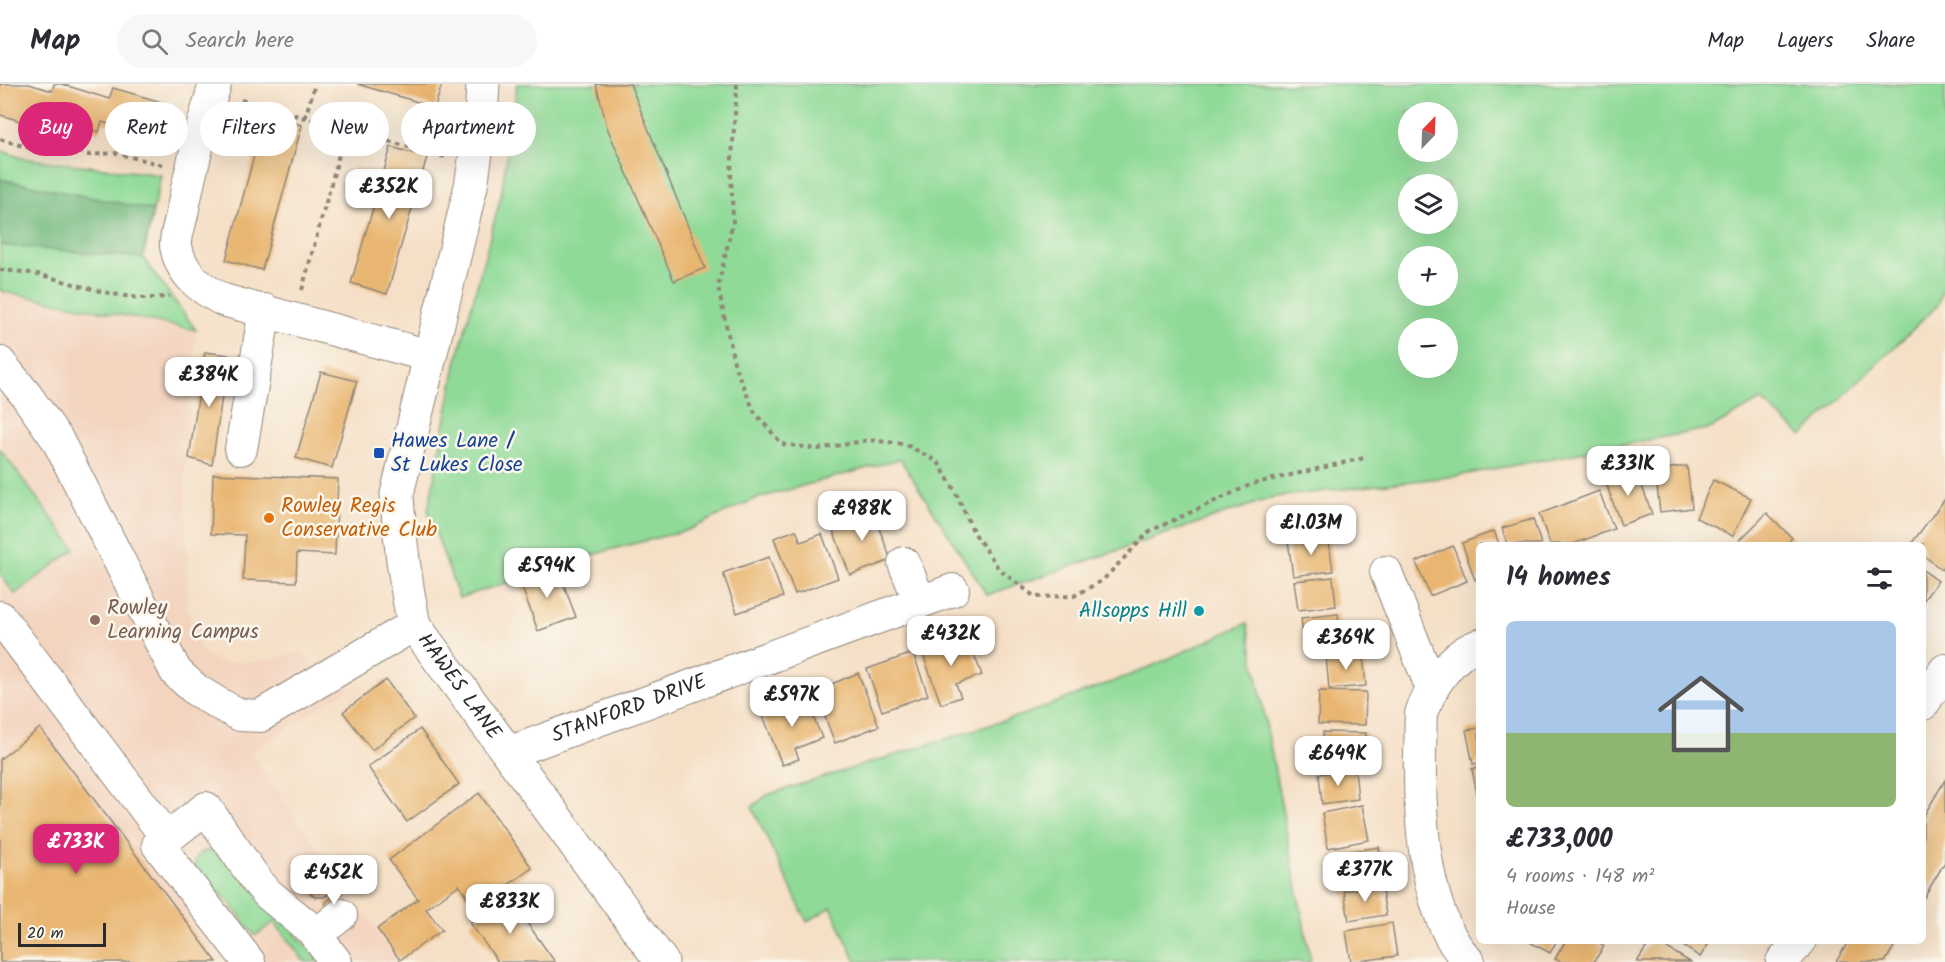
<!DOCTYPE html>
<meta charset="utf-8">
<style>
:root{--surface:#fff;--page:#f7f7f7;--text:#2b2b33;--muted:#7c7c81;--line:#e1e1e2;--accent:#db2777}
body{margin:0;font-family:Kalam,sans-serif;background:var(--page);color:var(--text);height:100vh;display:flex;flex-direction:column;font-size:22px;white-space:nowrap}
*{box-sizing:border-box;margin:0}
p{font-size:20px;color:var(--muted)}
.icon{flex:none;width:33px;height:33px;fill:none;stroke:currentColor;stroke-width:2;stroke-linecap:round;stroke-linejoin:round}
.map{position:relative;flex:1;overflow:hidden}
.panel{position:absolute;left:1476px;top:458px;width:450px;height:402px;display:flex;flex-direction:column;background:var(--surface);border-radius:9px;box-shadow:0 6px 24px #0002}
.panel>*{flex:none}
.hud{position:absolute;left:18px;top:18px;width:570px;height:54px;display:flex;gap:12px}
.needle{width:39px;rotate:23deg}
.controls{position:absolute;left:1398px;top:18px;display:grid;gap:12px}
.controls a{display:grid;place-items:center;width:60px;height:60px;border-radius:50%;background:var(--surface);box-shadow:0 6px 24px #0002;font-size:30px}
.scale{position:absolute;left:18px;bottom:15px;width:88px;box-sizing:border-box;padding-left:6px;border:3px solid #2b2b2b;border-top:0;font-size:16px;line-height:21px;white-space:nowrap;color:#2b2b2b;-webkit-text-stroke:4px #fbf7ec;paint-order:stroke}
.price{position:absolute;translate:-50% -51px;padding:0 14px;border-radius:12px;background:#fff;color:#222;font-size:20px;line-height:39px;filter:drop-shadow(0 2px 3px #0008)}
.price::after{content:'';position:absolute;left:50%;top:36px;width:18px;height:14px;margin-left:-9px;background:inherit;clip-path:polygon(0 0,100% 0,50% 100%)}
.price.current{background:var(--accent);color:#fff}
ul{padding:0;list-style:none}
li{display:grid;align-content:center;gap:12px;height:318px;padding:0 30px}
li span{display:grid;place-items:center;height:186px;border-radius:9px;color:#555}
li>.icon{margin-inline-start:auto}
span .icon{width:108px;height:108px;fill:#fffc;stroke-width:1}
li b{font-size:26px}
h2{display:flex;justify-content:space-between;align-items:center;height:72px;padding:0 30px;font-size:26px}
.tag{padding:0 21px;border-radius:27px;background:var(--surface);box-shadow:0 6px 24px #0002;font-size:21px;line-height:54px}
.tag.current{background:var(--accent);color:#fff}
header{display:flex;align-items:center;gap:36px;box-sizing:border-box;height:84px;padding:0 30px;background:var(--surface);border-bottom:2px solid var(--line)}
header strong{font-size:28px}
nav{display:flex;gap:33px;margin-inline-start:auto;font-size:21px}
.search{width:420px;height:54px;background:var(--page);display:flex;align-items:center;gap:15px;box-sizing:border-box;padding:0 21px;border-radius:33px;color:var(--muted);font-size:22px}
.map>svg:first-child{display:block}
.built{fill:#f3d4bf}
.green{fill:#8fda97;stroke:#5d8261;stroke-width:1.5;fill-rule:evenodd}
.forest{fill:#73ba80;stroke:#4f7256;stroke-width:1.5}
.building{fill:#e9b671}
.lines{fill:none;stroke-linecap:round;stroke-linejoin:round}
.minor-casing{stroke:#908679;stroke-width:34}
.major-casing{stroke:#908679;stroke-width:35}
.path{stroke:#908679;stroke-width:4;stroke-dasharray:4.5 4.5;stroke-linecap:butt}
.minor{stroke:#fff;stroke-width:32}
.major{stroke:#fff;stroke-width:33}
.transit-dot{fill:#1a4fb4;stroke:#fbf7ec;stroke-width:2}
.food-dot{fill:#e8710a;stroke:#fbf7ec;stroke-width:2}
.culture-dot{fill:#0f9aa8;stroke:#fbf7ec;stroke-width:2}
.education-dot{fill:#8d6e63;stroke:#fbf7ec;stroke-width:2}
.labels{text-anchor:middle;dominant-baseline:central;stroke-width:5;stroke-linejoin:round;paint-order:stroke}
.transit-label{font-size:21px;fill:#164399;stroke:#fbf7ec;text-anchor:start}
.food-label{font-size:21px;fill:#c56008;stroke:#fbf7ec;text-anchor:start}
.education-label{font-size:21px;fill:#785e54;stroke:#fbf7ec;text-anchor:start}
.culture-label{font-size:21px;fill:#0d838f;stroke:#fbf7ec;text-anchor:end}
.street-label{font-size:21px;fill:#2b2b2b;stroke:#fbf7ec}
</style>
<header>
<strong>Map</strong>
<div class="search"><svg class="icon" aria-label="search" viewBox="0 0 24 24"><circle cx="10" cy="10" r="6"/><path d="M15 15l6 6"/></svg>Search here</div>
<nav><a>Map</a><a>Layers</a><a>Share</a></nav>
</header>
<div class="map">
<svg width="1945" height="878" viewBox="0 0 1945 878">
<rect width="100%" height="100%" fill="#fbf7ec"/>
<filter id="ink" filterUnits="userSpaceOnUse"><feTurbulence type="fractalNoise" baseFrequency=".0167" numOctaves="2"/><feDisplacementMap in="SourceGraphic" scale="12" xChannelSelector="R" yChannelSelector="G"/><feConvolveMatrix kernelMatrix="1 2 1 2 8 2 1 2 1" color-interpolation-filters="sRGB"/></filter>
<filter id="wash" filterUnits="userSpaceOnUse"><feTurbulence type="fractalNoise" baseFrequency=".008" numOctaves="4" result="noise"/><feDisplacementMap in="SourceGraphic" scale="24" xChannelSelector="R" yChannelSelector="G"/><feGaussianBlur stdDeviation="1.35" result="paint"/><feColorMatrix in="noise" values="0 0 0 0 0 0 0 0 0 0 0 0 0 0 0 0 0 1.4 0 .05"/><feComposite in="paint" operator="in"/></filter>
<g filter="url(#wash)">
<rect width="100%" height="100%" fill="#f5e0c7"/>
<path class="built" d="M0,207L196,246L185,375L188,525L193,547L203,569L222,579L262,577L302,567L314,583L325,576L349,605L250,668L398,878H0Z"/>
<g class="green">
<path d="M517,0H1945V196L1938,221L1802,352L1761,316L1712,344L1457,392L1274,413L987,511L900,375L755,415L688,446L609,466L459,514L428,427L457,276L501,112ZM1408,28H1448V68H1408ZM1408,100H1448V140H1408ZM1408,172H1448V212H1408ZM1408,244H1448V284H1408Z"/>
<path d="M0,66L22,74L161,91L143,174L196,246L0,207Z"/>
<path d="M0,365L75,465L15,510L0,490Z"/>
<path d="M1247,539L1311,878H856L831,823L807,838L752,723L767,711L1028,629L1141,587Z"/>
<path d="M212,766L226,775L321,878H305L274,838L255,852C244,839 235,823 222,811C218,807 210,807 206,803C192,791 188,768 212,766Z"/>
</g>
<path class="forest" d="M0,95L153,126L143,174L0,161Z"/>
<g id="blocks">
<g class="building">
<path d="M0,0H29L52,7L54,0H62L109,15L113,4L168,20L157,55L102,38L99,48L45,31L41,43L0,31Z"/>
<path d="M357,0H442L435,23Z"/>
<path d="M596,0H630L705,184L674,197L608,46Z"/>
<path d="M265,31L302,41L262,186L226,176Z"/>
<path d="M391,63L427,73L387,210L351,199Z"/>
<path d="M205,268L228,271L212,381L189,374Z"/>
<path d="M321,288L357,297L332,384L296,374Z"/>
<path d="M1687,382L1692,424L1660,428L1655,386Z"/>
<path d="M1636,385L1652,430L1621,441L1605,396Z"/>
<path d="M213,390L338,395L335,471L297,469L296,498L243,496L245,451L211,450Z"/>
<path d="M1713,396L1751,414L1733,452L1696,434Z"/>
<path d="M1599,407L1614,445L1573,460H1550L1539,430Z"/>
<path d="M1945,415V482L1942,486L1923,471V460H1911Z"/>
<path d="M870,420L891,476L850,491L833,446L856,437L852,427Z"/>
<path d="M1767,429L1792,454L1786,460H1740L1738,458Z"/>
<path d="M1533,435L1541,460H1507L1502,444Z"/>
<path d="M796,446L801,458L822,450L838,494L795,510L774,454Z"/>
<path d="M1494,447L1499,460H1479V494L1475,496L1462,459Z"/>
<path d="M1328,451L1333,487L1293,492L1288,457Z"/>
<path d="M1453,462L1467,497L1430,512L1416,478Z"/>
<path d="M769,473L783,513L737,529L723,489Z"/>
<path d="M557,483L576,533L538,547L519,495Z"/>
<path d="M1923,486L1938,497L1923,517Z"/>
<path d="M1333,493L1336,522L1298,526L1294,497Z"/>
<path d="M1338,530L1341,563L1305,567L1301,534Z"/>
<path d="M967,552L982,591L956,600L961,613L941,620L922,568Z"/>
<path d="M913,569L928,611L882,627L867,585Z"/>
<path d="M1363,570L1366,602L1329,605L1326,572Z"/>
<path d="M858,589L879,642L835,659L815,607Z"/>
<path d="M386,596L414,634L372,666L343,628Z"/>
<path d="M1319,607L1366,608L1365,641L1318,640Z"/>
<path d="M805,612L822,654L795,665L799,675L782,681L762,629Z"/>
<path d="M40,644L217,878H0V675Z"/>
<path d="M1479,644V679L1473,680L1466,646Z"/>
<path d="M420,645L459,700L407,738L368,683Z"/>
<path d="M1323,648L1366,649L1365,680L1322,679Z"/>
<path d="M1479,684V715H1478L1472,685Z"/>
<path d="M1355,685L1358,715L1322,720L1319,690Z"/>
<path d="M1945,696V778L1923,815V733Z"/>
<path d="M479,709L532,784L498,808L493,801L470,817L459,801L426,825L442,846L400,876L377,845L418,815L389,776Z"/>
<path d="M1362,721L1369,756L1328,764L1322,729Z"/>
<path d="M1379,763L1384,793L1337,801L1332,770Z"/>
<path d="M325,798L331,806L329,810L324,813H315L310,809Z"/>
<path d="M1381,801L1386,831L1349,837L1344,807Z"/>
<path d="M334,812L343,824L334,832L325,819Z"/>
<path d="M508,812L555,878H498L470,839Z"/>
<path d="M1392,839L1397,872L1351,878L1346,847Z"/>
<path d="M1526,856H1557L1550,869Z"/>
<path d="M1566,856H1595L1604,862L1594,878H1561L1555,875Z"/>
<path d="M1651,856H1654L1690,878H1637Z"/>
<path d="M1674,856H1711L1700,873Z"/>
<path d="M1849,856H1898L1885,878H1836Z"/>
</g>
</g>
</g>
<g filter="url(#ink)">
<use href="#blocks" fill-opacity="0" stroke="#908679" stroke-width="1.5"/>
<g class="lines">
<g class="minor-casing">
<g id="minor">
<path d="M215,0C202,43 190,86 182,130C180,140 175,153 176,162C181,190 200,204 223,216L430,272"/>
<path d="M0,279L26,311L57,355L176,588L196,606L219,620L240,631L260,632L414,541"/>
<path d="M241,365L265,226"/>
<path d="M904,479L920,518"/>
<path d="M1386,488L1432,605C1429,613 1423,622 1421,630C1420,642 1421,655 1420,667C1419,730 1423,831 1469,878"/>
<path d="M0,533L167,754"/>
<path d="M1432,605C1444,586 1456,569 1479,561"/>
<path d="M1923,620L1945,586"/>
<path id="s1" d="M508,669L953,506"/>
<path d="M316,851L341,831"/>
<path d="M249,878L158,761L206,724L256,796L268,810L312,846L336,878"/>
<path d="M1782,878L1801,856"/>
</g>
</g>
<g class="major-casing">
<g id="major">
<path id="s2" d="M483,0L481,36L471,102L397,410C399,455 405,497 414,541L662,878"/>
</g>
</g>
<g class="path">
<path d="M737,0L731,88L733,137L718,203L735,283L755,329L782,360L818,365L869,356L905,360L938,378L955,407L973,447L999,485L1035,513L1074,512L1103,496L1150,447L1252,400L1364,374"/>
<path d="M241,16L445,73"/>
<path d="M305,34L315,0"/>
<path d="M0,55L33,65L59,62L89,71L115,69L163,81"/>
<path d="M0,186C12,187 25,188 37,190C75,199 131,221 169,212"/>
<path d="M302,206L346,45"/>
</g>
<use href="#minor" class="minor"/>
<use href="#major" class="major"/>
</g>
</g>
<rect class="transit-dot" x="373" y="363" width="12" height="12" rx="3"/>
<circle class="food-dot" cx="269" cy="434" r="6"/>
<circle class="culture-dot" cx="1199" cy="527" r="6"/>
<circle class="education-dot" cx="95" cy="536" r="6"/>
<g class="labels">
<g class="transit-label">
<text x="391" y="357">Hawes Lane /<tspan x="391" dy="24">St Lukes Close</tspan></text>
</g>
<g class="food-label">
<text x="281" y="422">Rowley Regis<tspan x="281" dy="24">Conservative Club</tspan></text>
</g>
<g class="education-label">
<text x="107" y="524">Rowley<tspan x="107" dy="24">Learning Campus</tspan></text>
</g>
<g class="culture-label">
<text x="1187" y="527">Allsopps Hill</text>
</g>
<g class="street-label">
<text stroke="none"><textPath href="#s2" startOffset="628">HAWES LANE</textPath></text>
<text stroke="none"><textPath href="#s1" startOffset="129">STANFORD DRIVE</textPath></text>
</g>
</g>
</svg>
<div class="controls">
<a><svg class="needle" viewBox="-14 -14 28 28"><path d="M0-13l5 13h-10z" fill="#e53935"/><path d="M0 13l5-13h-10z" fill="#7c7c81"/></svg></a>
<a><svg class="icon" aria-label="layers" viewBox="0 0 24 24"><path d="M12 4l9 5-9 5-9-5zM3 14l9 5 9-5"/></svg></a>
<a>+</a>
<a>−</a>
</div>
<div class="scale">20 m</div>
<b class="price" style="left:389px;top:136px">£352K</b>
<b class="price" style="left:209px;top:324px">£384K</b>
<b class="price" style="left:1628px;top:413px">£331K</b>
<b class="price" style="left:862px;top:458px">£988K</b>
<b class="price" style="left:1311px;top:472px">£1.03M</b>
<b class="price" style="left:547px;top:515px">£594K</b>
<b class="price" style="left:951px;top:583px">£432K</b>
<b class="price" style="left:1346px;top:587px">£369K</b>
<b class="price" style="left:792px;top:644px">£597K</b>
<b class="price" style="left:1338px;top:703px">£649K</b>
<b class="price current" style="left:76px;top:791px">£733K</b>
<b class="price" style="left:1365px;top:819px">£377K</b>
<b class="price" style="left:334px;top:822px">£452K</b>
<b class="price" style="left:510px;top:851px">£833K</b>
<div class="hud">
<a class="tag current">Buy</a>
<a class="tag">Rent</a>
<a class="tag">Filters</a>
<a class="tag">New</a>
<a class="tag">Apartment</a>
</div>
<section class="panel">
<h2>14 homes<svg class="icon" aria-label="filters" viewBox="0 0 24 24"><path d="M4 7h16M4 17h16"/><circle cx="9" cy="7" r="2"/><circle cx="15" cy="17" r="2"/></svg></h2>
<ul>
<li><span style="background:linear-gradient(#a9c7e8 60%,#8fb573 0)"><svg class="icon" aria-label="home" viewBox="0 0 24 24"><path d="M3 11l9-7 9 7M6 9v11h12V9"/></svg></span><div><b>£733,000</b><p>4 rooms · 148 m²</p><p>House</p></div></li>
</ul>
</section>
</div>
